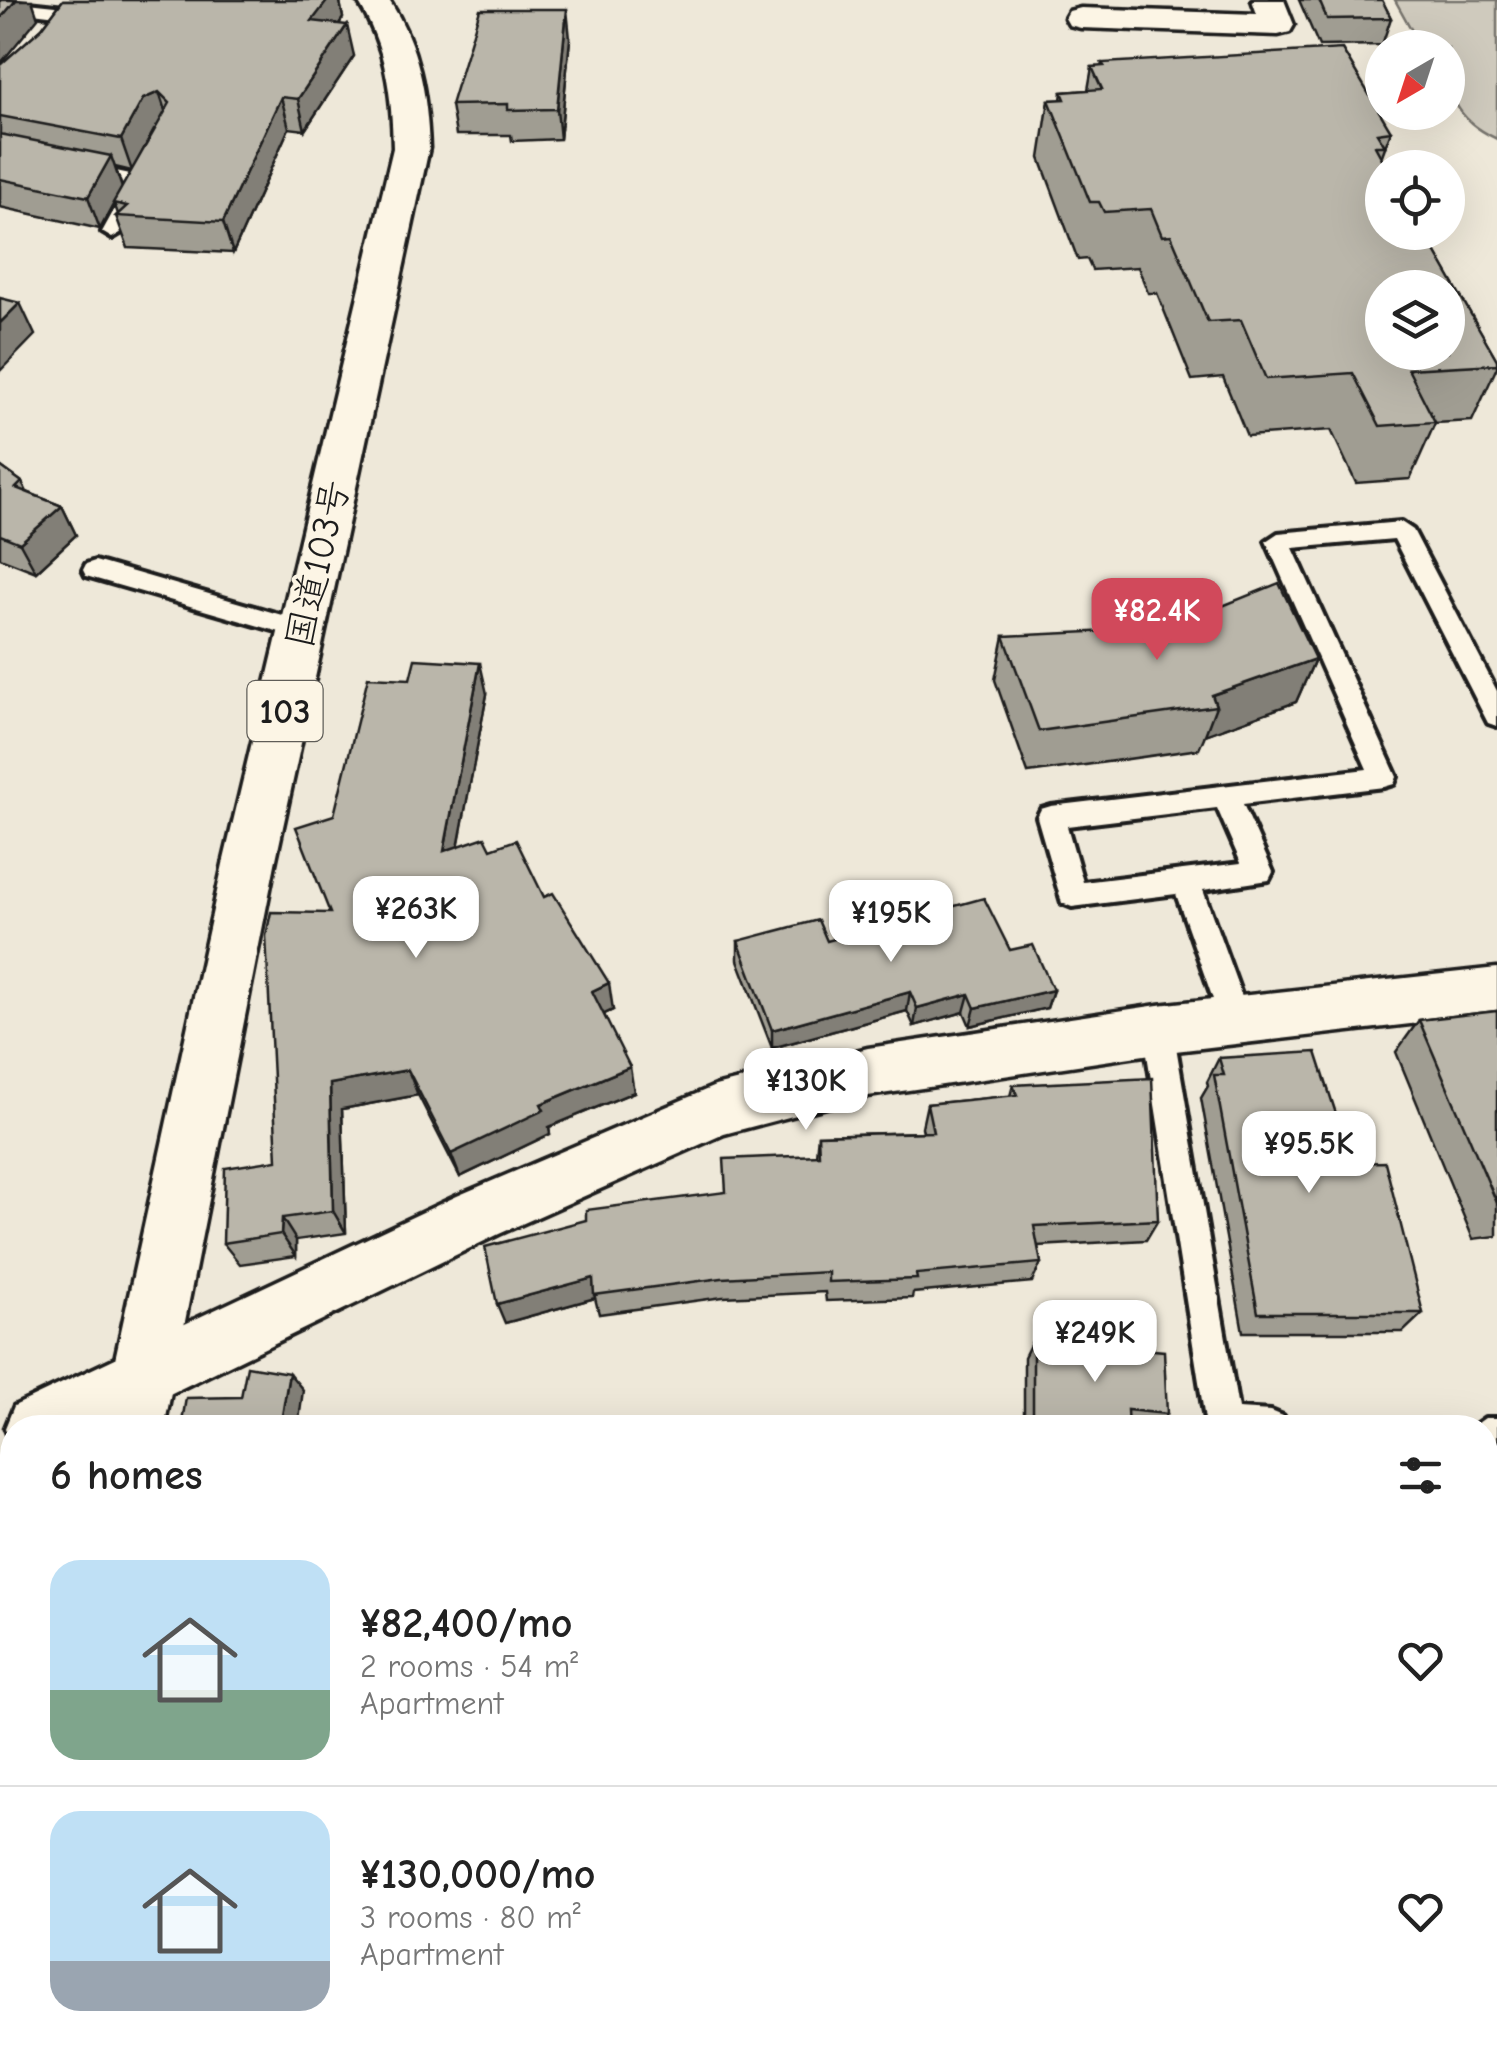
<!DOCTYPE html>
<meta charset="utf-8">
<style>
:root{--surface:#fff;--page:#f6f6f6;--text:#222;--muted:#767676;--line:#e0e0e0;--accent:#d1495b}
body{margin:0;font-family:"Comic Neue","Klee One",sans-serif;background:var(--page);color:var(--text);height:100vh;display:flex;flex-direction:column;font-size:38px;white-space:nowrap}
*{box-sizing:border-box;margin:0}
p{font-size:32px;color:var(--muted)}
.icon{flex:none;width:55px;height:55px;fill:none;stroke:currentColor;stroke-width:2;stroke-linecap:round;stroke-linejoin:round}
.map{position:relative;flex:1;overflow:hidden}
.side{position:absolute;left:0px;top:1415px;width:1498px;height:642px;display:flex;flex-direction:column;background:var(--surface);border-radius:40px 40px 0 0;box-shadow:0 10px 40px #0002}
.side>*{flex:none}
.needle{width:65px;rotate:219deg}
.tools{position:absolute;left:1365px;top:30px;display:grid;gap:20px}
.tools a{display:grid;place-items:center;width:100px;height:100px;border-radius:50%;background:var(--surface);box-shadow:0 10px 40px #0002;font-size:50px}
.price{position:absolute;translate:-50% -85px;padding:0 22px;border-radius:20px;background:#fff;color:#222;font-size:32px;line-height:65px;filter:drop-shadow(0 2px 5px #0008)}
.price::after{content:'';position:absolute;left:50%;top:60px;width:30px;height:22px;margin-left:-15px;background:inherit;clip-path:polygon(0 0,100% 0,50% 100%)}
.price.on{background:var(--accent);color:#fff}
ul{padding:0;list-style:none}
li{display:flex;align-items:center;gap:30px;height:250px;padding:0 50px}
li+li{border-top:2px solid var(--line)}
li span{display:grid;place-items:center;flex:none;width:280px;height:200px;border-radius:30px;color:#555}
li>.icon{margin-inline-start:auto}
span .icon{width:120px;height:120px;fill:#fffc;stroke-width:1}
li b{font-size:42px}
h2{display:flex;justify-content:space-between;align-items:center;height:120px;padding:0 50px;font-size:42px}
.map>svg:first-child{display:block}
.green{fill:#cfcabd;stroke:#76736c;stroke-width:2.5}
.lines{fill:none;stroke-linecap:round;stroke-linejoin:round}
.lane-casing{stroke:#1c1c1c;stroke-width:8}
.street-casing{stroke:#1c1c1c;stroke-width:7}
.secondary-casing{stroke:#1c1c1c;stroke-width:7}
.highway-casing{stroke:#1c1c1c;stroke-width:7}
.lane{fill:#fcf5e5;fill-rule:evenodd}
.street{fill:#fcf5e5;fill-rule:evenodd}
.secondary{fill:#fcf5e5;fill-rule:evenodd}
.highway{fill:#fcf5e5;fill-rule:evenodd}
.wall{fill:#a09d92;stroke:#1c1c1c;stroke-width:2.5;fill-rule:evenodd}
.shaded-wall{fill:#827f77;stroke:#1c1c1c;stroke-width:2.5}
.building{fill:#bab6aa;stroke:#1c1c1c;stroke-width:2.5;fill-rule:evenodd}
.labels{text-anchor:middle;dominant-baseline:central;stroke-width:8;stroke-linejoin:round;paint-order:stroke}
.shield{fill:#fcf5e5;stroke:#5f5d58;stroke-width:2.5}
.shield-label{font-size:35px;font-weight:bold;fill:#1c1c1c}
.street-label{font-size:38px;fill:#1c1c1c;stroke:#fcf5e5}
</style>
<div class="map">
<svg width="1497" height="2057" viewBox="0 0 1497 2057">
<rect width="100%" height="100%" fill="#eee8d9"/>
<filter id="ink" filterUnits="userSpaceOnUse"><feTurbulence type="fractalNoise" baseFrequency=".01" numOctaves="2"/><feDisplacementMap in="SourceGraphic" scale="20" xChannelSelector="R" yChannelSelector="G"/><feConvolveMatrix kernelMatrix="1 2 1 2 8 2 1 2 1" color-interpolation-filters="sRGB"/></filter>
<g filter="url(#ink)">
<path class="green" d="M1395,0H1497V139C1452,118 1448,94 1448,48L1421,47Z"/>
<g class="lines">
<g class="lane-casing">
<g id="lane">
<path d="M0,0L65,7L74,12L65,17L0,9Z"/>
<path d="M0,147L140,176L150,182L122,232L112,238L102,232L128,185L0,159Z"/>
<path d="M1401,522L1413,530L1497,691V726L1488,723L1394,539L1293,548L1397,777L1394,784L1384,787L1243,804L1273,872L1269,880L1203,890L1251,1022L1247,1031L1236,1035L1225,1031L1221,1022L1176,894L1072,907L1062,903L1037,817L1041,809L1051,806L1367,769L1266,541L1278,533ZM1217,808L1241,863L1083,882L1067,826Z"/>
<path d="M95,561L313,624L317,630L313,636L304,639L86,576L83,570L86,564Z"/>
<path d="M1158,1016L1169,1020L1173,1029L1238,1409L1271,1411L1283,1416L1288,1428L1206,1426L1143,1029L1147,1020Z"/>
<path d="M1485,1418H1497V1452H1485V1428H1471Z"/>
<path d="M1302,2045H1344L1346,2057H1304Z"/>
</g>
</g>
<g class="street-casing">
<g id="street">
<path d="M1252,0H1284L1294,25L1290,32L1278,35L1081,28L1069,25L1065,18L1069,11L1081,8L1257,14Z"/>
<path d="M143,1345L165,1354L174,1376L165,1398L105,1428H12V1446L5,1428L14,1406Z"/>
</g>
</g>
<g class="secondary-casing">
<path id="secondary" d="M1497,968V1014L1158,1053L868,1096L724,1134L499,1234L143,1407L121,1398L112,1376L121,1354L457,1196L715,1086L868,1048L1158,1005Z"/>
</g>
<g class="highway-casing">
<g id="highway">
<path d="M357,0H389C419,46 427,94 429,148L275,864L164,1428H100L223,864L393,148C392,94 386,46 357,0Z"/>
<path d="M12,1876V1988L0,1993V1881Z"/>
</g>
</g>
<use href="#lane" class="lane"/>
<use href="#street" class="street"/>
<use href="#secondary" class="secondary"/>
<use href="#highway" class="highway"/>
</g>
<g class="wall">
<path d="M63,0H342L340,2L343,18L339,24L354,56L305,130L289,128L233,253L128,248L116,216L118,214L114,203L100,229L0,207V65L42,28ZM115,167L132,171L122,187Z"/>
<path d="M1299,0H1382L1391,18L1382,45L1319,46Z"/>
<path d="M570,39L560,139L512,141L511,135H456L451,105Z"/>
<path d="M1102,63L1391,131L1381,158L1497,360V367L1472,421L1435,423L1410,479L1356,483L1331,430L1247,436L1223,377L1192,380L1157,293H1148L1138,267L1092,270L1087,259L1078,260L1040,158L1049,100H1061L1062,92L1088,90L1092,67H1101Z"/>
<path d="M0,466L22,482L27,492L62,506L76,535L36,572L0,558Z"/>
<path d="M1004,636L1315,659L1296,702L1205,735L1199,749L1028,773L995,680Z"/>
<path d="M487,694L458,846L491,849L544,897L613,1010L604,1014L634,1092L549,1127L550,1134L460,1177L418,1095L342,1109L346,1233L296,1240V1256L240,1264L223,1243L277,1160L330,913L334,815Z"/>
<path d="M738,941H827L1010,950L1053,990L1047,1008L970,1026L964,1012L914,1026L907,1011L772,1048L738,960Z"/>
<path d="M1497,1011V1236L1473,1239L1396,1052L1419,1020Z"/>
<path d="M1219,1058L1352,1163L1423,1313L1403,1332H1243L1201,1098L1208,1086L1207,1082Z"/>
<path d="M1013,1085L1158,1220L1146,1240L1038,1246L1041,1263L1032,1282L913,1293L912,1298L826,1301L825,1292L723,1297L599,1314L595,1298L505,1323L725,1192L816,1155L818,1135L923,1132L922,1127L927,1104L1010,1096Z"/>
<path d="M1033,1339L1167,1414L1156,1428H1024V1357Z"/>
</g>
<g class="shaded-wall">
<path d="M16,0H32L38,18L0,64V19Z"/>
<path d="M326,0H342L340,2L343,18L320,52L312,21Z"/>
<path d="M567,9L570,39L560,139L557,109Z"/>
<path d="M347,25L354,56L305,130L298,99Z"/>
<path d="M159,92L169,123L154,130L132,171L121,139L143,99Z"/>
<path d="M281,97L289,128L233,253L223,222Z"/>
<path d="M111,156L122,188L100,229L88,197Z"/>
<path d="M20,303L35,335L0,371V323Z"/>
<path d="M62,506L76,535L36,572L20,543Z"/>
<path d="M1315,659L1296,702L1205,735L1216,706L1212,695Z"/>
<path d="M480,663L487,694L452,880L444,851Z"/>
<path d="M609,983L613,1010L596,1018L592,991Z"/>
<path d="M1053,990L1047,1008L970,1026L975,1008Z"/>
<path d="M910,992L907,1011L772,1048V1030Z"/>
<path d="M969,994L964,1012L914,1026L917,1008Z"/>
<path d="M630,1067L634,1092L549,1127L550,1134L460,1177L451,1154L541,1104Z"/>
<path d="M408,1070L418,1095L342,1109L346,1233L333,1211L330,1084Z"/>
<path d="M282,1218L296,1240V1256L281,1234Z"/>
<path d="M593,1278L595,1298L505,1323L497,1304Z"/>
<path d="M289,1373L303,1390L298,1428H280Z"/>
</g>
<g class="building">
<path d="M0,0H16L0,19Z"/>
<path d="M63,0H328L312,21L347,25L298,99L281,97L223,222L116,216L127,206L113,203L170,103L159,92L143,99L121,139L0,116V65L42,28Z"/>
<path d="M1319,0H1382L1391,18L1327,19Z"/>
<path d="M480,9H567L557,109L508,110V104L451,105Z"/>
<path d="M1342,49L1391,131L1377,133L1385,146H1375L1387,168H1382V232H1424L1497,360V364L1408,369L1435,422L1380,426L1353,373L1266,379L1241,320L1208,322L1171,235L1162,236L1151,209L1104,212L1099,202H1090L1049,100L1065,99L1062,92L1102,89L1092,67L1104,66L1102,63ZM1382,288H1448V352H1382Z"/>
<path d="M0,134L111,156L88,197L0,179Z"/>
<path d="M0,298L20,303L0,323Z"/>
<path d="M0,466L22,482L16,488L62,506L20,543L0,535Z"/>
<path d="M1279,583L1315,659L1212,695L1216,706L1039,731L1004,636L1132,630L1210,611Z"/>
<path d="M415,659L480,663L444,851L485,837L491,849L516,840L544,897L553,893L609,983L592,991L630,1067L541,1104L544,1110L451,1154L408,1070L330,1084L333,1211L282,1218L281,1234L223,1243L225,1168L277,1160L266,936L271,912L330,913L296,827L334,815L368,677L410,679Z"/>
<path d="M984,898L1010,950L1033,945L1053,990L975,1008L969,994L917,1008L910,992L772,1030L738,941L818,920L827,941Z"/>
<path d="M1497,1011V1203L1419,1020Z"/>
<path d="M1316,1052L1352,1163L1385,1162L1423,1313H1258L1214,1075H1224L1219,1058Z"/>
<path d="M1152,1078L1158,1220L1034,1226L1041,1263L916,1274L917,1279L828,1282V1272L722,1278L594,1295L593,1278L497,1304L485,1247L586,1220V1210L726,1192L724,1159L819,1155L818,1135L933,1132L927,1104L1017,1095L1013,1085Z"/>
<path d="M1033,1339L1164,1351L1167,1414L1127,1410L1128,1428H1033Z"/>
<path d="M247,1366L289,1373L280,1428H181L186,1398L241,1397Z"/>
<path d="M1485,1465L1497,1505V2019L1485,2020Z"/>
</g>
</g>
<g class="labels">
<rect class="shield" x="247.5" y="681" width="75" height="60" rx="8"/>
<g class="shield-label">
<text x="285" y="711">103</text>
</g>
<g class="street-label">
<text transform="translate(318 564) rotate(-77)">国道103号</text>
</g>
</g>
</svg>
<div class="tools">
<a><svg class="needle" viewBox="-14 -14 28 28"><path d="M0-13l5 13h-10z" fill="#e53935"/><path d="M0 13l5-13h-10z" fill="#767676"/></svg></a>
<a><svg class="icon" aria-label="locate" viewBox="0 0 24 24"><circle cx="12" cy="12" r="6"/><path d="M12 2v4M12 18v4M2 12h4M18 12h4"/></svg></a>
<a><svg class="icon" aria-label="layers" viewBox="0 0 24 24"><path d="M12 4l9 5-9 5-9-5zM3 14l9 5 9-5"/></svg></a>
</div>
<b class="price on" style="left:1157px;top:663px">¥82.4K</b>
<b class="price" style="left:416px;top:961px">¥263K</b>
<b class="price" style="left:891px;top:965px">¥195K</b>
<b class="price" style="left:806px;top:1133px">¥130K</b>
<b class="price" style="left:1309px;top:1196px">¥95.5K</b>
<b class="price" style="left:1095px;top:1385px">¥249K</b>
<section class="side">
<h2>6 homes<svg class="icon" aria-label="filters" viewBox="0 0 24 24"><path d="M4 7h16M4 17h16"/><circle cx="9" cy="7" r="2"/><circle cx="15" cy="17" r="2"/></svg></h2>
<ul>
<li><span style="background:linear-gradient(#bfe0f5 65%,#7fa58c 0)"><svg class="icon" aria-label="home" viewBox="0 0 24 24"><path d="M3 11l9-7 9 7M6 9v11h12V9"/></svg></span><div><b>¥82,400/mo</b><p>2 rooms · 54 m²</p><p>Apartment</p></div><svg class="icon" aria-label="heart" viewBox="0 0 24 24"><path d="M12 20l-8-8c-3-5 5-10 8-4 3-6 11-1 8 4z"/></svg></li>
<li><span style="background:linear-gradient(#bfe0f5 75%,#9aa5b1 0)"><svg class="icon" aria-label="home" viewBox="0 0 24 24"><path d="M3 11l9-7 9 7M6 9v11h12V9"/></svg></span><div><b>¥130,000/mo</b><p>3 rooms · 80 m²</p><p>Apartment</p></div><svg class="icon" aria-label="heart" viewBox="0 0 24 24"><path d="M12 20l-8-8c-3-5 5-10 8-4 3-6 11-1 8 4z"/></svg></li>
</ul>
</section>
</div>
